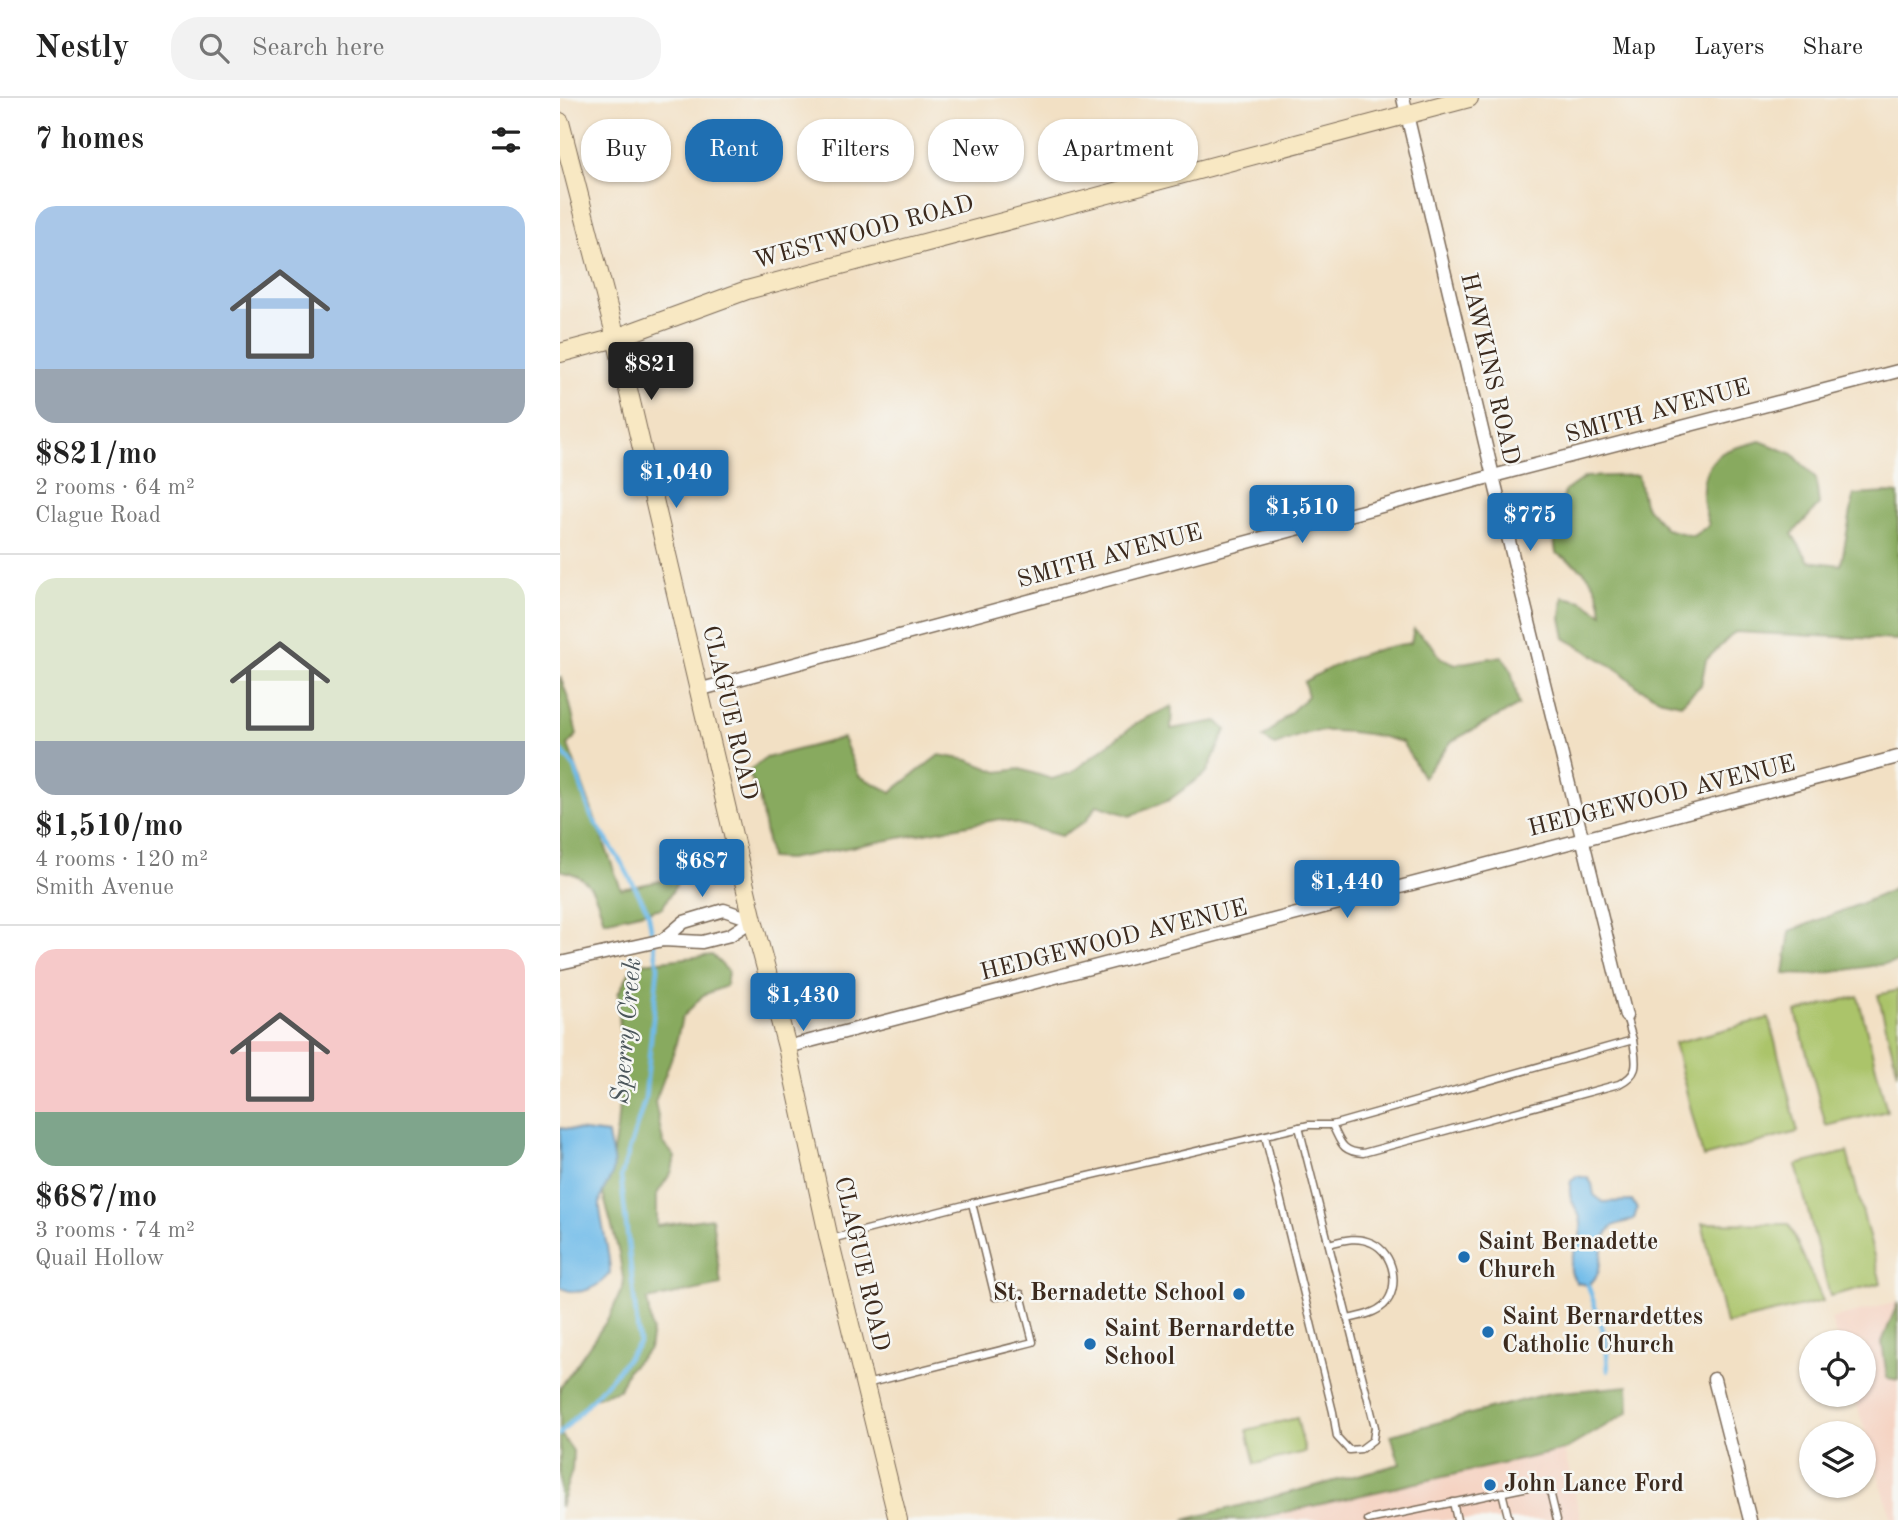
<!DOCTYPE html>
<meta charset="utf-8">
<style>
:root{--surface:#fff;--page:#f2f2f2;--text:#222;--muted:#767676;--line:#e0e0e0;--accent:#1f6fb2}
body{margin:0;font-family:"Old Standard TT",serif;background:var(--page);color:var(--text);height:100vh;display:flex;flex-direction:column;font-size:26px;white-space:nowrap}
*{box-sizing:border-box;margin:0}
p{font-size:23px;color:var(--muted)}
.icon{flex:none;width:38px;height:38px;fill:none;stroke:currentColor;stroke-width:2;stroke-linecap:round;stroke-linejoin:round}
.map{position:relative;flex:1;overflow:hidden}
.sheet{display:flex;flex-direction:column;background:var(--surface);width:560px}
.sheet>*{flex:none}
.hud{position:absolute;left:21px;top:21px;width:665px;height:63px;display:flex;gap:14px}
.controls{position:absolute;left:1239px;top:1232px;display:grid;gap:14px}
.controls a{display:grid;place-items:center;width:77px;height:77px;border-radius:50%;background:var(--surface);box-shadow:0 2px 5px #0004;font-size:35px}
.price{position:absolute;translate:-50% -60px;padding:0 16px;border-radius:7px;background:var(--accent);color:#fff;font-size:23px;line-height:46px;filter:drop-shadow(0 2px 4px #0008)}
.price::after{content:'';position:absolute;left:50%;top:42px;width:21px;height:16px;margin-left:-10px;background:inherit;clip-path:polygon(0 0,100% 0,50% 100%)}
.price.on{background:#222;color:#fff}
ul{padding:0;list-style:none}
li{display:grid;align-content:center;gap:14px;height:371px;padding:0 35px}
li+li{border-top:2px solid var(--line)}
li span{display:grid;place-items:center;height:217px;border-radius:21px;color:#555}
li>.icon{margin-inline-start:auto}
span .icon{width:126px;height:126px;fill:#fffc;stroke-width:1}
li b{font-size:30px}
h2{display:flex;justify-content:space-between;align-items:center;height:84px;padding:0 35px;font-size:30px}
.chip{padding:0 24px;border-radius:28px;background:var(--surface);box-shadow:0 2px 5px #0004;font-size:24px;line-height:63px}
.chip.on{background:var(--accent);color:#fff}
header{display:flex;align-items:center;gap:42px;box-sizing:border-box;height:98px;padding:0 35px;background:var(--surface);border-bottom:2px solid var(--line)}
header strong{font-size:33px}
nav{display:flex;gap:38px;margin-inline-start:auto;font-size:24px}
.search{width:490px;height:63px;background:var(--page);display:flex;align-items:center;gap:18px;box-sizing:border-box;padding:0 24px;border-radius:28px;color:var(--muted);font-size:26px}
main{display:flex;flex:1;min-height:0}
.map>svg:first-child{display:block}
.built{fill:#f5d3c2}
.green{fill:#abc46a;stroke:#737744;stroke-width:2}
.forest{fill:#88aa5e;stroke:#626a3e;stroke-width:2}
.water{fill:#70bbe9;stroke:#567284;stroke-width:2}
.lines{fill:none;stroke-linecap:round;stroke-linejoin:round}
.stream{stroke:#70bbe9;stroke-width:4.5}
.lane-casing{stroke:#7b6a58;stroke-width:9}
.street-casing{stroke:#7b6a58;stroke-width:15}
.secondary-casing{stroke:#7b6a58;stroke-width:20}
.lane{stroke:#fff;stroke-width:6}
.street{stroke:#fff;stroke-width:12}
.secondary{stroke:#f8e8c3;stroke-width:18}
.poi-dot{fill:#1f6fb2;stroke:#f6f6f2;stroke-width:2.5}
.labels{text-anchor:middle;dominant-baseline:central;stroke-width:5;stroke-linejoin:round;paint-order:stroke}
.street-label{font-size:24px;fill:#3b2a1e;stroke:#f6f6f2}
.poi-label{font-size:24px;font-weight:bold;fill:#3b2a1e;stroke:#f6f6f2;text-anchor:start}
.water-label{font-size:26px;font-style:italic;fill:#4b565b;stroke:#f6f6f2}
</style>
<header>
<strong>Nestly</strong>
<div class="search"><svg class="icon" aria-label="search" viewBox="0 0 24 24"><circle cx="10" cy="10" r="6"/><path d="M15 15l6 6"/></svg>Search here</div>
<nav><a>Map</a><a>Layers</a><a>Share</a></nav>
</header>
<main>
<section class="sheet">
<h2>7 homes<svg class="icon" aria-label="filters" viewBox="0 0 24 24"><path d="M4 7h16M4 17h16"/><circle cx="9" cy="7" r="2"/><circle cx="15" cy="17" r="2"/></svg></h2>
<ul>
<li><span style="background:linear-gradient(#a9c7e8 75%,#9aa5b1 0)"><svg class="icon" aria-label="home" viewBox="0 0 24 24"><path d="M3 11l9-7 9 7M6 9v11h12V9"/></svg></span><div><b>$821/mo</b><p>2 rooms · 64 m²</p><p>Clague Road</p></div></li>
<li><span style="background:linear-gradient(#dfe7d0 75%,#9aa5b1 0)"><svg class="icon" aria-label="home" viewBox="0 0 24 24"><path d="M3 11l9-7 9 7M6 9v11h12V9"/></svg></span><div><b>$1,510/mo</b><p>4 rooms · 120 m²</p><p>Smith Avenue</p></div></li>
<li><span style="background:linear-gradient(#f6c9c9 75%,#7fa58c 0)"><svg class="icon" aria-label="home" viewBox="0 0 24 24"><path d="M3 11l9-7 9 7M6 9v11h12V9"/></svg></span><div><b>$687/mo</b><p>3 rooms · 74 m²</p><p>Quail Hollow</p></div></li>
</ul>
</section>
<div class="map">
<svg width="1338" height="1422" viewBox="0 0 1338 1422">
<rect width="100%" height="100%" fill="#f6f6f2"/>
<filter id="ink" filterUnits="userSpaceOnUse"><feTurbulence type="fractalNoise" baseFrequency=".0143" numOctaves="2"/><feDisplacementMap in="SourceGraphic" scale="14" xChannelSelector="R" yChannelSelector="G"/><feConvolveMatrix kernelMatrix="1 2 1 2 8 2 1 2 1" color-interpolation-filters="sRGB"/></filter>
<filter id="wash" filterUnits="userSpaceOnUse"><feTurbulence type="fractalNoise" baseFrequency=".00686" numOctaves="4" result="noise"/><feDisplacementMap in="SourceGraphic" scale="28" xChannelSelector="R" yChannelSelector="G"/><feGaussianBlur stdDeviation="1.57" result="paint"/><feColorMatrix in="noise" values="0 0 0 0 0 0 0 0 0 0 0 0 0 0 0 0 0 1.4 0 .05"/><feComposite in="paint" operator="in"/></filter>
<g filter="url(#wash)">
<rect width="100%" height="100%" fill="#f2e0c4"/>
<g class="built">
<path d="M1337,1204L1322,1244L1327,1280L1338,1282V1422H1332L1294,1297H1304V1244H1278L1271,1221Z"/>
<path d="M1004,1352L1021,1422H690Z"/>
</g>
<g class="green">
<path d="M1338,892V975L1318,897Z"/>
<path d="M1298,898L1327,1013L1266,1028L1236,914Z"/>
<path d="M1209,920L1238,1034L1143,1059L1114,945Z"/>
<path d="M1287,1054L1321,1185L1270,1198L1236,1067Z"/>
<path d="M1142,1125L1229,1126L1263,1203L1166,1226Z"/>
<path d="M737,1320L745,1354L695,1366L687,1332Z"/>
</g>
<g class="forest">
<path d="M1200,343L1233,356L1256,381L1259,407L1232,436L1249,463L1281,467L1294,397L1327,395L1338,396V542L1175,534L1146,562L1141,587L1121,606L1103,602L1079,590L1060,573L1005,540L1001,520L1003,499L1022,503L1042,516C1040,482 1024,470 996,455L993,433L1005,393L1025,379L1078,377L1084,406L1106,431L1133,438L1149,427C1141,403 1137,372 1162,355C1172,349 1188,347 1200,343Z"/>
<path d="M854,531L872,547L881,560L896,566L942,558L951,572L959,607L892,643L863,679L842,644C814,636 782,631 753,634C740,636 727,643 715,647L703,640L748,598L744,584C778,564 811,550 851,545Z"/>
<path d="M0,578L9,602L17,637L8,647L61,791L121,779L102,810L44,823C35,794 32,779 0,772Z"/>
<path d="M612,608L611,631L657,623L666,632L647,674L609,702L570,718L537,707L526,723L501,738L440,721L228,761L210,760L199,698L188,673L206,660L283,640L299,678L331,694L379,657L408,662L438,674L460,671L492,681L511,675L578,624Z"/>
<path d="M1338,789V864L1254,877L1224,876L1230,833L1305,804Z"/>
<path d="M152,857L168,873L166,888L143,897L122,920L114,953L95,1004L103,1044L115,1059L112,1073L97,1096V1128L152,1120L161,1187L87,1202L92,1233L89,1251L67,1273L59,1292L31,1301L1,1336L13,1353L12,1372L0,1409V1290L50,1218L64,1186L59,1155L42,1092L48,1083L57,1031L62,966L58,896L74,866Z"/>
<path d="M1338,1204V1282L1327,1280L1322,1244Z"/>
<path d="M1068,1288L1069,1314L1004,1352L690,1422H624L840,1366L831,1337L990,1295Z"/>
</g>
<g class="water">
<path d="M0,1030L48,1036C49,1048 56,1062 53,1074C48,1087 39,1094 40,1110C42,1132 50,1152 50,1175C38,1190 19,1200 0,1189Z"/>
<path d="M1016,1078L1028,1080L1032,1086L1034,1097L1043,1104L1072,1103L1077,1111L1074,1121C1067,1125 1059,1124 1052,1129C1035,1144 1048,1174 1028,1187L1017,1185C1001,1166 1020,1151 1021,1131C1023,1111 1005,1106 1011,1083Z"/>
</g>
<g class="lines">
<g class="stream">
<path d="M0,651L15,670L31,718L63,767L88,813L98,869L85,1001L61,1079L79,1245L54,1277L0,1336"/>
<path d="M1028,1187L1046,1241L1048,1273"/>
</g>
</g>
</g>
<g filter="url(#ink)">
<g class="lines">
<g class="lane-casing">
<g id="lane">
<path d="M772,1027C781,1044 781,1054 803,1055L1059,986C1081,975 1076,965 1073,942"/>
<path d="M705,1038L773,1314L777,1339L789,1352L801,1351L813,1342L815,1329L739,1029"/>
<path d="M271,1141L412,1105L749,1027H772L1073,942L1066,918"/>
<path d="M769,1146C784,1142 797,1138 812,1145C834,1155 841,1190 824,1207C814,1216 800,1218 788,1221"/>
<path d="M306,1286L473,1244L461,1196L435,1199L412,1105"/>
<path d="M942,1394L949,1422"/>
<path d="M893,1404L897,1422"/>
<path d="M808,1422L988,1385L997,1422"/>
</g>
</g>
<g class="street-casing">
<g id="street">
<path d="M843,0L933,378L1066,918"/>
<path d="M138,592L933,378L1338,273"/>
<path d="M103,842L124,824L164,812L193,822"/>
<path d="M0,865L103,842L142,844L170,837L193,822"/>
<path d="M227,949L1338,659"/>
<path d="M1154,1281L1190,1422"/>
</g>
</g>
<g class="secondary-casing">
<g id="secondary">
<path d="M0,24L56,240L193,822L227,949L269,1141L338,1422"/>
<path d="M0,255L56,240L187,192L909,0"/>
</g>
</g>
<use href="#lane" class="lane"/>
<use href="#street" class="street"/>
<use href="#secondary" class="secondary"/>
</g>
</g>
<g class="poi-dot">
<circle cx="904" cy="1159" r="7"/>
<circle cx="679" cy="1196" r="7"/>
<circle cx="928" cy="1234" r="7"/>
<circle cx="530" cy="1246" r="7"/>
<circle cx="930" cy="1387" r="7"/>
</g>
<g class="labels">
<g class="street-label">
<text transform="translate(304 135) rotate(-15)">WESTWOOD ROAD</text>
<text transform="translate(929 271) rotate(77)">HAWKINS ROAD</text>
<text transform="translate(1098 314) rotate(-15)">SMITH AVENUE</text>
<text transform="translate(550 459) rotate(-15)">SMITH AVENUE</text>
<text transform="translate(169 615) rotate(77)">CLAGUE ROAD</text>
<text transform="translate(1102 699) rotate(-14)">HEDGEWOOD AVENUE</text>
<text transform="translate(554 843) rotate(-14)">HEDGEWOOD AVENUE</text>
<text transform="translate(301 1166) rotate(77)">CLAGUE ROAD</text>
</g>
<g class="poi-label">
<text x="918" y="1145">Saint Bernadette<tspan x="918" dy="28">Church</tspan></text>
<text x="665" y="1196" text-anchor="end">St. Bernadette School</text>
<text x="942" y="1220">Saint Bernardettes<tspan x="942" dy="28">Catholic Church</tspan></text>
<text x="544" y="1232">Saint Bernardette<tspan x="544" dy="28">School</tspan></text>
<text x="944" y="1387">John Lance Ford</text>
</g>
<g class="water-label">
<text transform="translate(67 933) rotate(-85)">Sperry Creek</text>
</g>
</g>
</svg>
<div class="controls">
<a><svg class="icon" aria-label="locate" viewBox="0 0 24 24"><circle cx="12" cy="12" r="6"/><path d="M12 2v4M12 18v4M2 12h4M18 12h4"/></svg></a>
<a><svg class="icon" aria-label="layers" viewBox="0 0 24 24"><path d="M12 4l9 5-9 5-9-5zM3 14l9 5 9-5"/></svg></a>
</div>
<b class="price on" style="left:91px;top:304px">$821</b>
<b class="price" style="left:116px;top:412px">$1,040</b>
<b class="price" style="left:742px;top:447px">$1,510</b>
<b class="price" style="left:970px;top:455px">$775</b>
<b class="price" style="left:142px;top:801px">$687</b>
<b class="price" style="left:787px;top:822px">$1,440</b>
<b class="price" style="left:243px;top:935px">$1,430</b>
<div class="hud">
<a class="chip">Buy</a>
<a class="chip on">Rent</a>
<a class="chip">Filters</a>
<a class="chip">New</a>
<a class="chip">Apartment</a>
</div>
</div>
</main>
